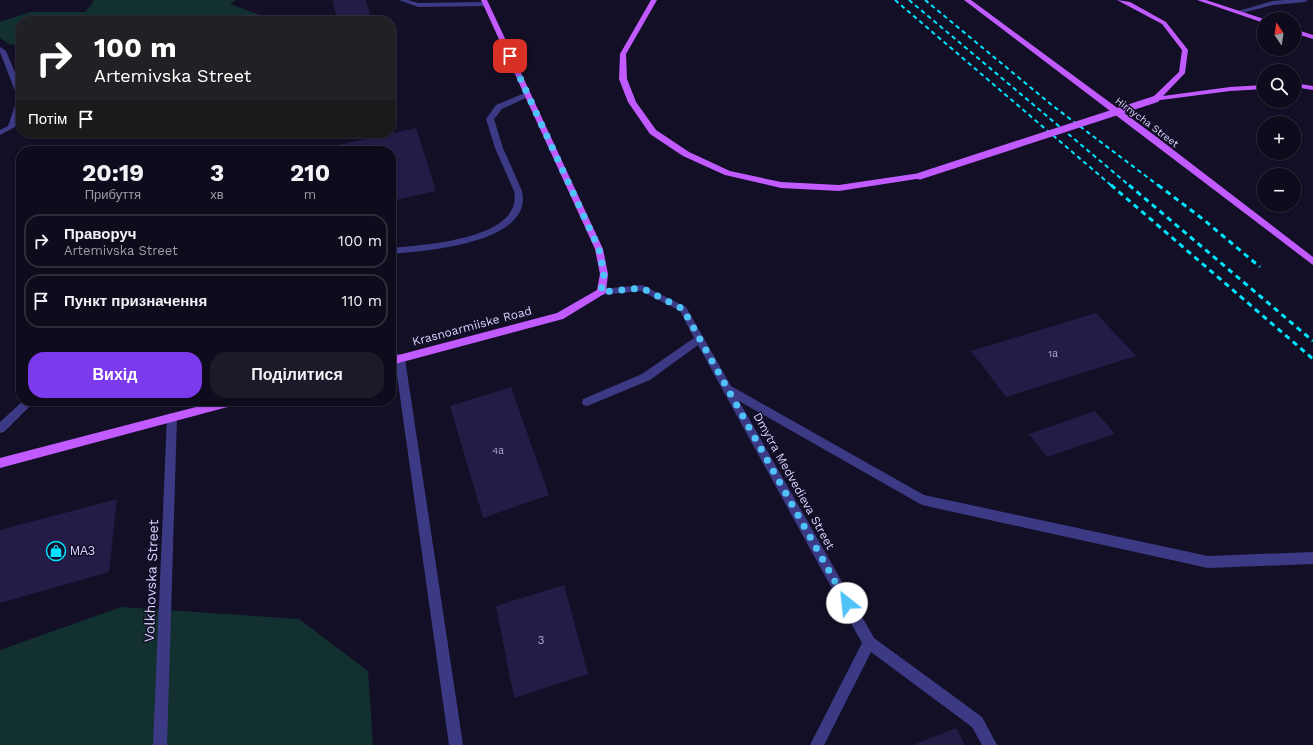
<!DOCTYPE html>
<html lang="uk">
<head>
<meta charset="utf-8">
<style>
	body { margin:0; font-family:"Work Sans",sans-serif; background:#1c1929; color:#f1f3f6; height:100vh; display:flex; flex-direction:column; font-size:15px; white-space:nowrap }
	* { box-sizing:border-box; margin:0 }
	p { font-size:13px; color:#9b9ba3 }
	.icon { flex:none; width:22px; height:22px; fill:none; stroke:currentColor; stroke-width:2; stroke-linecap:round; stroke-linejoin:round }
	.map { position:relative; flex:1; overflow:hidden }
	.drawer { position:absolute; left:16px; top:146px; width:380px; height:260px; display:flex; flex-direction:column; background:#0e0b1c; border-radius:16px; box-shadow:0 1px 3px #0004,0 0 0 1px #2e2b3b }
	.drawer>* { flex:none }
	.guide { position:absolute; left:16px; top:16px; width:380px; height:122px; border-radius:16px; box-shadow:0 1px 3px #0004,0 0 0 1px #2e2b3b; background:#202124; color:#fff; overflow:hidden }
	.needle { width:26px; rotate:347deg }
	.tools { position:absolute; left:1257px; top:12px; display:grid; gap:8px }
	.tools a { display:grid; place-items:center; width:44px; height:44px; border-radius:50%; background:#0e0b1c; box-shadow:0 1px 3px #0004,0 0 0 1px #2e2b3b; font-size:20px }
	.pin { position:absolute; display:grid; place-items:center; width:34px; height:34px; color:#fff; margin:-17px; border-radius:8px; box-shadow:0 2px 6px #0006 }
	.me { position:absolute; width:44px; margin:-22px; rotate:331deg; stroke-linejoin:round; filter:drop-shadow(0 0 3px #0008) }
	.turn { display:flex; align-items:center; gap:14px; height:84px; padding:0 12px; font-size:18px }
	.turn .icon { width:52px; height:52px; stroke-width:2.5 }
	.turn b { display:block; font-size:28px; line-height:34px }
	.then { display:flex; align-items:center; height:38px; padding:0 12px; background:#0003; gap:8px; font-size:15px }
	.eta { display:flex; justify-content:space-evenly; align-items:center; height:68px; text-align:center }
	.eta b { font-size:24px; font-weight:700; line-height:28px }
	.action { display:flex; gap:8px; margin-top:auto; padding:8px 12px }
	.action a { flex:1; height:46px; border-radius:16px; background:#7c3aed; color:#fff; font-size:16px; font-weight:700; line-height:46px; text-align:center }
	.action a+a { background:#1c1929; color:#f1f3f6 }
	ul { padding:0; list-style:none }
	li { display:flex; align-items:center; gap:12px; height:54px; margin:0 8px 6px; padding:0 4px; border:2px solid #2e2b3b; border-radius:16px }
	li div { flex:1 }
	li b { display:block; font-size:15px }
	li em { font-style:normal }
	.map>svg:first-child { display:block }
</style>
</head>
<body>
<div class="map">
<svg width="1313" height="745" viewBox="0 0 1313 745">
	<rect width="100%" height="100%" fill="#130f26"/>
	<!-- green -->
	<g fill="#12302f">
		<polygon points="91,0 236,0 230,4 276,21 21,21 21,46 9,44 0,38 0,22 30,12 85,12 94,1"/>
		<polygon points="121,607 299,619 368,671 373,745 0,745 0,650"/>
	</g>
	<!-- building -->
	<g fill="#241b47">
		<polygon points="333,0 366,0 370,15 337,21"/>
		<polygon points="416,128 436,191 391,201 391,151 330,151 329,147"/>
		<polygon points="1096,313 1136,356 1006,397 971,351"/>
		<polygon points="511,387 549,495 483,518 450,406"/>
		<polygon points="1095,411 1115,434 1047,457 1029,434"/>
		<polygon points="117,499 109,572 0,603 0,530"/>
		<polygon points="564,585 588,674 514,698 496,606"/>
		<polygon points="956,728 965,745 913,745"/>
	</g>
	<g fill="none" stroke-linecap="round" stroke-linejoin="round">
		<!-- minor -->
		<g fill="#3d3a85" fill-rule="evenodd">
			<polygon points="399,0 408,0 418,3 486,2 489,4 486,6 418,7"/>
			<polygon points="1285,0 1308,0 1305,2 1273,5 1238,14 1235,12 1273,1"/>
			<polygon points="0,47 6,51 21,87 21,110 15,127 0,135 0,130 8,126 17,100 20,98 17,96 0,52"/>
			<path d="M525,93H528L532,95L502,109L494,119L503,148L522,191C534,244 423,251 391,254V248C421,245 524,240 514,191L495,148L486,119L496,105Z"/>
			<polygon points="642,285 686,307 731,386 924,495 1208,556 1313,552 1313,564 1208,568 922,505 739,401 874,638 982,717 997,745 982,745 972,727 871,652 824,745 810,745 862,643 698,345 650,380 587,406 583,405 582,402 583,399 642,374 694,338 680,311 641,291 601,295 596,292 601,289"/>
			<polygon points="391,351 403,356 405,359 463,745 449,745 395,361 391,359"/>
			<polygon points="23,401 35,401 4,432 0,433 0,422"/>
			<polygon points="172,413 176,414 177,417 167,745 153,745 167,417 168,414"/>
		</g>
		<!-- major -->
		<g fill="#c25bff" fill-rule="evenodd">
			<polygon points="481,0 487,0 603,249 608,274 606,292 604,294 563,319 391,365 391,357 557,313 597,290 600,274 595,249"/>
			<polygon points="651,0 657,0 626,54 627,79 636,102 656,130 689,152 730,171 781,182 839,185 920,173 923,174 923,178 839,191 781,188 725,175 683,156 650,134 628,102 619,79 620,54"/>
			<polygon points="964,0 971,0 1154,135 1313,257 1313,265"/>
			<polygon points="1117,0 1130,2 1166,22 1188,50 1185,73 1163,96 1230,87 1264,85 1264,89 1230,91 1153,101 1153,97 1179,72 1182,50 1162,24"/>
			<polygon points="1197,0 1206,0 1264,19 1264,23"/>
			<polygon points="1294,29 1313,35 1313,39 1294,33"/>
			<polygon points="1294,83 1313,86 1313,90 1294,87"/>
			<polygon points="219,401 240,401 239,404 235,405 0,468 0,458"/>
		</g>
		<!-- rail-far1 -->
		<g stroke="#00e5ff" stroke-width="2" stroke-dasharray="4.5 3.5" stroke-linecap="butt">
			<polyline points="895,0 1112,186"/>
			<polyline points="909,0 1130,186"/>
			<polyline points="925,0 1053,106 1159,186"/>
		</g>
		<!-- rail -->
		<g stroke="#00e5ff" stroke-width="3" stroke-dasharray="5.5 4.5" stroke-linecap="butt">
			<polyline points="1111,185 1313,359"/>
			<polyline points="1129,185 1313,341"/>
			<polyline points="1158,185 1204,220 1260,267"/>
		</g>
		<!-- major-bridge -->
		<polyline stroke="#c25bff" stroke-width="7" points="920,176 1156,99"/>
	</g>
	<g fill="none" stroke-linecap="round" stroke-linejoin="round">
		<!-- route -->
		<polyline stroke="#4fc3f7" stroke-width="7" stroke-dasharray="0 12.6" points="510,56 599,249 604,274 601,292 642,288 683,309 847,603"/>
	</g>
	<!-- icons -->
	<defs>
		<symbol id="shop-ring" viewBox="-11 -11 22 22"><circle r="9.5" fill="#130f26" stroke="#00e5ff" stroke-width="1.5"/><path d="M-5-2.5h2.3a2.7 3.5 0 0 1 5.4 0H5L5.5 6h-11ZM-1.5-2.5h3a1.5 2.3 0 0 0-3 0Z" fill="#00e5ff"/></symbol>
	</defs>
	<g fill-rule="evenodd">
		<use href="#shop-ring" x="45" y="540" width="22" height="22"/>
	</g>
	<g text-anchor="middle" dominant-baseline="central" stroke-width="3" stroke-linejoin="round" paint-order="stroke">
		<!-- far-street labels -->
		<g font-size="10" fill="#d9d4ff" stroke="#130f26">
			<text transform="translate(1147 122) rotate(37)">Hirnycha Street</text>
		</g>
		<!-- number labels -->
		<g font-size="10" fill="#aca6d1">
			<text x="1053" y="353">1а</text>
			<text x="498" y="450">4а</text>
		</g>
		<!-- street labels -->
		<g font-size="12" fill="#d9d4ff" stroke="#130f26">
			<text transform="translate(472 326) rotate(-15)">Krasnoarmiiske Road</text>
			<text transform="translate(794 481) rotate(61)">Dmytra Medvedieva Street</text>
		</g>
		<!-- poi labels -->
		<g font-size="12" fill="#d9d4ff" stroke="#130f26" text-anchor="start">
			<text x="70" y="551">МАЗ</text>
		</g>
		<!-- near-number labels -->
		<g font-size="12" fill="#aca6d1">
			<text x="541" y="640">3</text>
		</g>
		<!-- near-street labels -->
		<g font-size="14" fill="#d9d4ff" stroke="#130f26">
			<text transform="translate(151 581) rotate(-88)">Volkhovska Street</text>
		</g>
	</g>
</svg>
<div class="tools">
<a><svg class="needle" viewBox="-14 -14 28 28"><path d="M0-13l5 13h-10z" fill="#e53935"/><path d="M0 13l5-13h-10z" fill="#9b9ba3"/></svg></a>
<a><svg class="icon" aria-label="search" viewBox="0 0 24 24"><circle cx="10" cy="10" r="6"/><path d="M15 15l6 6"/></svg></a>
<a>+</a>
<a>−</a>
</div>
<div class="pin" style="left:510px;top:56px;background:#d93025"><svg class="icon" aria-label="arrive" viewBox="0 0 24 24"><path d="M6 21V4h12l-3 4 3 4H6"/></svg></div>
<svg class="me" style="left:847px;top:603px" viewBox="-20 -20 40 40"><circle r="19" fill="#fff"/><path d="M0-13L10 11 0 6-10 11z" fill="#4fc3f7"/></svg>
<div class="guide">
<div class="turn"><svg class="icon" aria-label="right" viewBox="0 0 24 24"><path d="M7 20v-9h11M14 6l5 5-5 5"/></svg><div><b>100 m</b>Artemivska Street</div></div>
<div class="then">Потім<svg class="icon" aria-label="arrive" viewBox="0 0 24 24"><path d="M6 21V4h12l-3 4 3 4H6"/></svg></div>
</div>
<section class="drawer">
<div class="eta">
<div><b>20:19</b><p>Прибуття</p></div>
<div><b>3</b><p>хв</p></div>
<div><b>210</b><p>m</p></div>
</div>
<ul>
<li><svg class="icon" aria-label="right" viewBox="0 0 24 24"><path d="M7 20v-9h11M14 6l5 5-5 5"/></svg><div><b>Праворуч</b><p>Artemivska Street</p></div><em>100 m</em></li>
<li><svg class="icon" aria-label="arrive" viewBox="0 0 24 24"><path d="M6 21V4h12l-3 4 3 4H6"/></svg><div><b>Пункт призначення</b></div><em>110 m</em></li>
</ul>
<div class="action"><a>Вихід</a><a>Поділитися</a></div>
</section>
</div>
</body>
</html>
